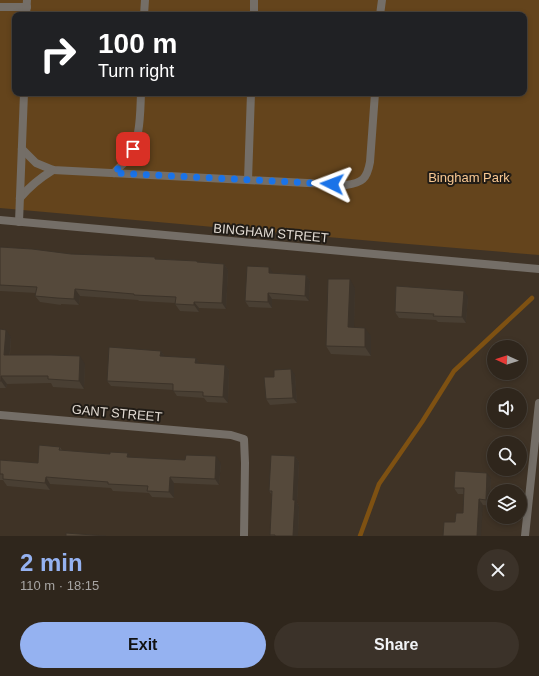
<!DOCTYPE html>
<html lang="en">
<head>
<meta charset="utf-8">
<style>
	body { margin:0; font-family:Helvetica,sans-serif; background:#3b3229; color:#f1f3f6; height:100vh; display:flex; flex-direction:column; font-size:15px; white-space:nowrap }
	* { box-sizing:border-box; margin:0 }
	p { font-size:13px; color:#a7a5a3 }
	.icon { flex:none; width:22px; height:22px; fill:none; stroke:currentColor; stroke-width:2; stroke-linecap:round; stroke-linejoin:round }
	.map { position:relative; height:536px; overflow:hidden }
	.sheet { display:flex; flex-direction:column; background:#2f261c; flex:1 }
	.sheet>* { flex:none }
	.banner { position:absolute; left:12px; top:12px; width:515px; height:84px; border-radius:8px; box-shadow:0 2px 6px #0003,0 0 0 1px #4a433b; background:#202124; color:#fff; overflow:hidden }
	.needle { width:26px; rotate:273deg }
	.buttons { position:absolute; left:487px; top:340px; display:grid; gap:8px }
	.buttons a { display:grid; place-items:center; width:40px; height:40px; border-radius:50%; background:#2f261c; box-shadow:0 2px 6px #0003,0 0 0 1px #4a433b; font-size:20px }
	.pin { position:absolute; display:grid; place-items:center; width:34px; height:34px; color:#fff; margin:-17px; border-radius:8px; box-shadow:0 2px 6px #0006 }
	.me { position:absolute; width:44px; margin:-22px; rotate:273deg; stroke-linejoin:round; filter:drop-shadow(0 0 3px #0008) }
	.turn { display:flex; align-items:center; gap:14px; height:84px; padding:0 20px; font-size:18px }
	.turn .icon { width:52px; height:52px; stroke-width:2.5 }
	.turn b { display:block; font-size:28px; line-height:34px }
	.round { display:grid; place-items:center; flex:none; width:42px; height:42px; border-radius:21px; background:#3b3229 }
	.head { display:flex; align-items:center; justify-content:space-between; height:68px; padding:0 20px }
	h1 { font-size:24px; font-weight:600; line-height:30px; color:#95b2f1 }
	.primary-button { display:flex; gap:8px; margin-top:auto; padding:8px 20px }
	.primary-button a { flex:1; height:46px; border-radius:24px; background:#95b2f1; color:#111; font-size:16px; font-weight:600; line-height:46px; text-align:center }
	.primary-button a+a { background:#3b3229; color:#f1f3f6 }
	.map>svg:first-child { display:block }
</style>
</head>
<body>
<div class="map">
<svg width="539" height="536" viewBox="0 0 539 536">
	<rect width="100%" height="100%" fill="#3f3326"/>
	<!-- green -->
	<path fill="#64441c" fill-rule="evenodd" d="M0,0H539V255L396,243L0,208ZM15,15H524V93H15Z"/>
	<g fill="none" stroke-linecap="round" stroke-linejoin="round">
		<!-- stream -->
		<polyline stroke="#7e5112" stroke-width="4.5" points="360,536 379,484 422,422 454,371 532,298"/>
		<!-- service -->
		<g stroke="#746e67" stroke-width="8">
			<polyline points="0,7 27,7"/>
			<polyline points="26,15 27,0"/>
			<polyline points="144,15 145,0"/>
			<polyline points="254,15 254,0"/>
			<polyline points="380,15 382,0"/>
			<path d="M22,149L36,163L53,170L346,185C362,183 367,179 370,162L375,93"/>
			<path d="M114,173C117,169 121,166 125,162C141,142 140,117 141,93"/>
			<polyline points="248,180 251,93"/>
			<path d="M20,198C29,187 40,178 53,170"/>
			<polyline points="19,222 24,93"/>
		</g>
		<!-- minor -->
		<g stroke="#746e67" stroke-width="8">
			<polyline points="0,220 539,269"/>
			<polyline points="0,415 231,435 244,439 245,463 244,536"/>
			<polyline points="525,536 539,403"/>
		</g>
	</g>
	<!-- wall -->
	<g fill="#493f33">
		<polygon points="0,247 71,254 197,261 198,262 224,264 228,270 226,309 199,308 199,312 180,311 175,304 175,303 139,301 138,300 80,296 79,305 61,304 61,305 40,302 35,296 36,293 0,291"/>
		<polygon points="273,273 306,275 310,281 309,301 272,299 272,308 249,307 245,301"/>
		<polygon points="355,288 354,327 371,336 371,356 331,354 326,346"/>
		<polygon points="468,297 466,323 438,322 436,320 399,318 395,312"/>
		<polygon points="0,329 11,337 10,355 85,364 84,389 53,387 51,383 7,384 6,388 0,388"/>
		<polygon points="161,351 165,357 196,358 199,363 225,365 229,370 228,403 207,402 204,398 177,396 173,390 111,386 107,381"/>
		<polygon points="295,375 297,403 270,405 266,399"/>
		<polygon points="60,447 62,450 110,454 128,453 131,458 221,463 219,485 174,483 174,498 152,497 149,493 113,491 111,488 50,484 50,490 7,486 3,480 0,480 0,460 38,463"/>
		<polygon points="295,456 299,462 297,503 299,506 298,536 271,536 270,535 272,495 269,491"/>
		<polygon points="491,478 490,506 483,505 455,522 463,513 464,494 458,494 454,488"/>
	</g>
	<!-- shaded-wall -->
	<g fill="#3c3329">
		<polygon points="224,264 228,270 226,309 222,303"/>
		<polygon points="269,267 273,273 269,273"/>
		<polygon points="306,275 310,281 309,301 305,296"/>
		<polygon points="350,279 355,288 354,336 348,327"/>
		<polygon points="75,289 80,296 79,305 74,299"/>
		<polygon points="464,291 468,297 466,323 462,317"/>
		<polygon points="268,293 272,299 272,308 268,302"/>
		<polygon points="194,302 199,308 199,312 194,305"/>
		<polygon points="365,328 371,336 371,356 365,347"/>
		<polygon points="6,330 11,337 9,362 4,355"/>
		<polygon points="161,351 165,357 160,356"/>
		<polygon points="80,356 85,364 84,389 79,381"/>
		<polygon points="196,358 200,364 195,363"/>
		<polygon points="225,365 229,370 228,403 223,397"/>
		<polygon points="291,369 295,375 297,403 293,398"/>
		<polygon points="1,376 7,384 6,388 1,381"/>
		<polygon points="128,453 132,459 127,457"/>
		<polygon points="216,456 221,463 219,485 215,479"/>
		<polygon points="295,456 299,462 297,503 299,506 298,536 293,536 293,500"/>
		<polygon points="487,473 491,478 490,506 486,500"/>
		<polygon points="46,477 50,484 50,490 45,483"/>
		<polygon points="170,477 174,483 174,498 169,492"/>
		<polygon points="479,499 483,505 481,536 477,536"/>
	</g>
	<!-- building -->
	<g fill="#55493b" stroke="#3c3329">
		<polygon points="0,247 32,249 71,254 155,257 155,259 197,261 197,262 224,264 222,303 194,302 194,305 175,304 176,297 134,295 134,294 75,289 74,299 57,298 35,296 37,287 0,285"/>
		<polygon points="247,266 269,267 269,273 306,275 305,296 268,293 268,302 245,301"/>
		<polygon points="328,279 350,279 348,327 365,328 365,347 326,346"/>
		<polygon points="396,286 464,291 462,317 433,316 434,314 395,312"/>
		<polygon points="0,329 6,330 4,355 51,355 80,356 79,381 48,379 48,376 1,376 1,381 0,381"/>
		<polygon points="109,347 161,351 160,356 196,358 195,363 225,365 223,397 203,396 203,392 173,391 173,384 107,381"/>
		<polygon points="291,369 293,398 266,399 264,377 274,377 274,370"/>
		<polygon points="39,445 60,447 59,450 110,454 110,452 128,453 127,457 185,460 186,455 216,456 215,479 170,477 169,492 147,491 148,486 108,484 108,482 46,477 45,483 3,479 3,474 0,474 0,460 38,463"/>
		<polygon points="271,455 295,456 293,500 295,500 293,536 275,536 275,535 270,535 272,491 269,491"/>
		<polygon points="455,471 487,473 486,500 479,499 477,536 443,536 444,522 455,522 456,513 463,513 464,488 454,488"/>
		<polygon points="66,533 106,536 66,536"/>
	</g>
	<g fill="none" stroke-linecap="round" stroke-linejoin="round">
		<!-- route -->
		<polyline stroke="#1a73e8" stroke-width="7" stroke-dasharray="0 12.6" points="133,149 125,161 114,173 332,184"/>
	</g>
	<g text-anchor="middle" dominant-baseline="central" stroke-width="4" stroke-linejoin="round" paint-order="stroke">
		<!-- park labels -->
		<g font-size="13" fill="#f9c892" stroke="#211c16">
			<text x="469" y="177">Bingham Park</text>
		</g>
		<!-- street labels -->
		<g font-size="13" fill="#e0d9d1" stroke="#211c16">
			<text transform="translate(271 233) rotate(5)">BINGHAM STREET</text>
			<text transform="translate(117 413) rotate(5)">GANT STREET</text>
		</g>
	</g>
</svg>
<div class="buttons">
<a><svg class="needle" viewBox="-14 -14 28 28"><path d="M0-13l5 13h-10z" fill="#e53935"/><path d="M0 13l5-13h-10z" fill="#a7a5a3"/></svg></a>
<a><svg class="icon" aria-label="sound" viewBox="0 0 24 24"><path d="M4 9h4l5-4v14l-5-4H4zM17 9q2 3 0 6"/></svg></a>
<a><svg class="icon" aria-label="search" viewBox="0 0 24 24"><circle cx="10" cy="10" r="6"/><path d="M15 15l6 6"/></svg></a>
<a><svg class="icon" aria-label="layers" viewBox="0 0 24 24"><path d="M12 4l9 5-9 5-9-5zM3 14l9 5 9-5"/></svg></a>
</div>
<div class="pin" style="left:133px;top:149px;background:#d93025"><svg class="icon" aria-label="arrive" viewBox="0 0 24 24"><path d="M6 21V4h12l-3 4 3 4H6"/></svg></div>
<svg class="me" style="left:332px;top:184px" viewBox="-20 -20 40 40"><path d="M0-17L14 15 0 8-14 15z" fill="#1a73e8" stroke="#fff" stroke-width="4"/></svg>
<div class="banner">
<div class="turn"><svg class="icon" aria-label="right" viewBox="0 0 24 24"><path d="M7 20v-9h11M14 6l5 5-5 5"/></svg><div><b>100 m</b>Turn right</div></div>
</div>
</div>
<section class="sheet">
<div class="head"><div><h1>2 min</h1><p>110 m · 18:15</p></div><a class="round"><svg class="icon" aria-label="close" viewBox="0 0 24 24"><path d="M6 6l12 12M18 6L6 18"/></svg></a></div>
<div class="primary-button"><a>Exit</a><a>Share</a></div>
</section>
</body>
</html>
